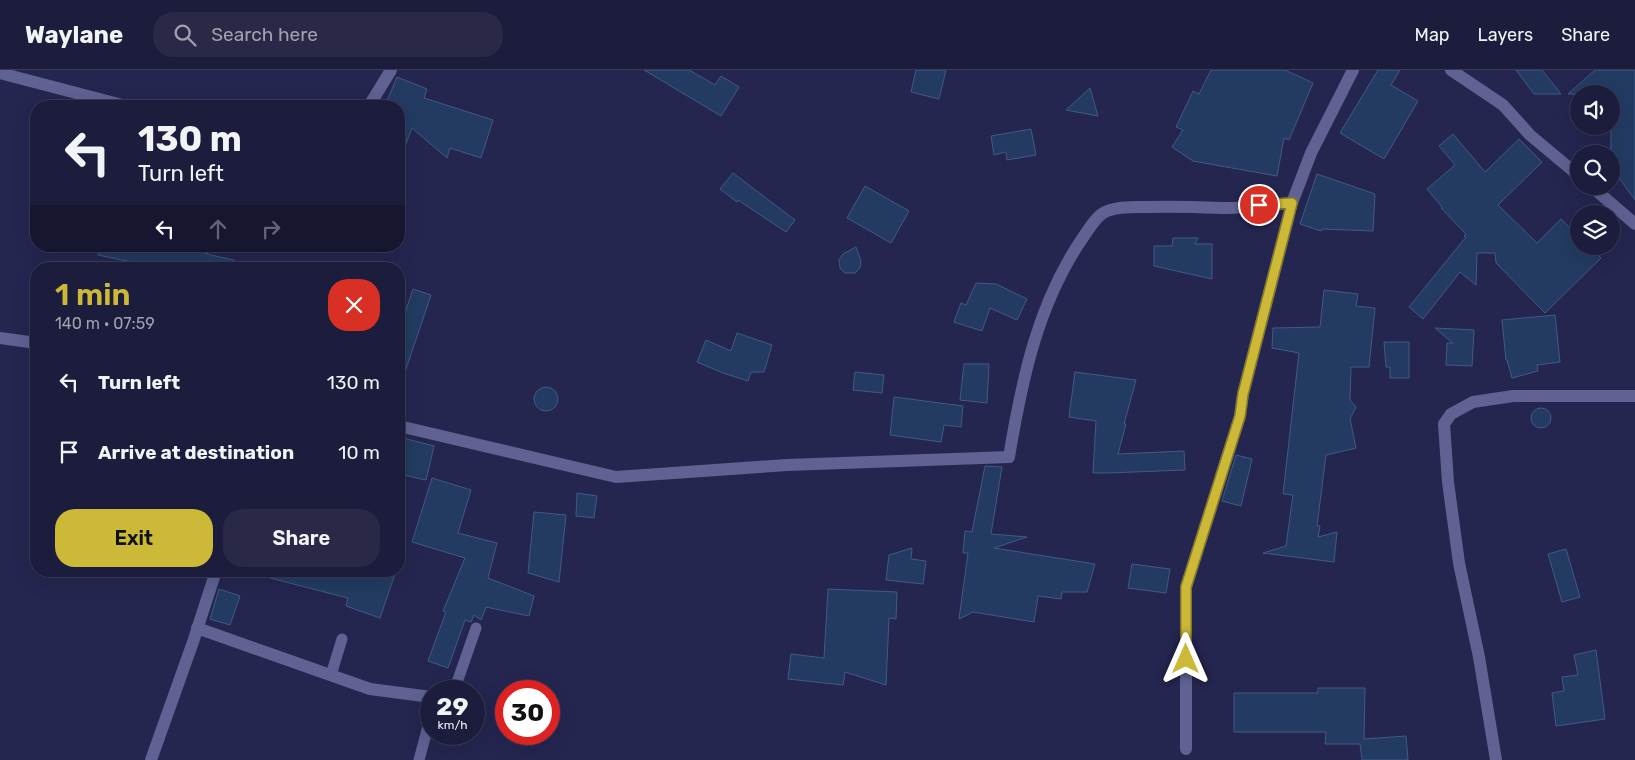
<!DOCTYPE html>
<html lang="en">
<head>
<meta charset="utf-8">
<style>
	body { margin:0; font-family:Rubik,sans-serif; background:#292947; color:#f1f3f6; height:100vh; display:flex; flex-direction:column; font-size:19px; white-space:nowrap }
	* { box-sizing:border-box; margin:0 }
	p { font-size:16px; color:#a0a1af }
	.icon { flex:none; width:28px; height:28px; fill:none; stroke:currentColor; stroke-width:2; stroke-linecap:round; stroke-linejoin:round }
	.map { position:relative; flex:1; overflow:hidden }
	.panel { position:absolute; left:30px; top:192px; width:375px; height:315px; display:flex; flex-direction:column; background:#1c1c3c; border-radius:20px; box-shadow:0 5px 20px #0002,0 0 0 1px #3a3a56 }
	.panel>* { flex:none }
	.top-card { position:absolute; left:30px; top:30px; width:375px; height:152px; border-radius:20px; box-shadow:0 5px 20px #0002,0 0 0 1px #3a3a56; background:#1c1c3c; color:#f1f3f6; overflow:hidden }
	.fabs { position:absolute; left:1570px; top:15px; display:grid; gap:10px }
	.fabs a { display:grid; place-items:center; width:50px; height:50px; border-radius:50%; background:#1c1c3c; box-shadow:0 5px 20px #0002,0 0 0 1px #3a3a56; font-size:25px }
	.speed { position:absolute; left:420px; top:610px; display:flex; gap:10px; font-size:25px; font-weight:700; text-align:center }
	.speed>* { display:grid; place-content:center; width:65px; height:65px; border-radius:50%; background:#1c1c3c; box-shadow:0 5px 20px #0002,0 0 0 1px #3a3a56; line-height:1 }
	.speed small { font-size:12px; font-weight:400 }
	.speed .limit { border:8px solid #d22; background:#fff; color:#111 }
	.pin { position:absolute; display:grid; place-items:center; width:42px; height:42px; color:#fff; margin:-21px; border:2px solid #fff; border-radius:50%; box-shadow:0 1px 5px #0007 }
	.me { position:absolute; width:55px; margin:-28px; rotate:0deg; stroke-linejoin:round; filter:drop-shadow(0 0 4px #0008) }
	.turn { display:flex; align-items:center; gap:18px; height:105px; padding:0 25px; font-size:22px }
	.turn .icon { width:65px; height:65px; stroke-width:2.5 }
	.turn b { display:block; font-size:35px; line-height:42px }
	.lanes { display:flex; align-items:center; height:48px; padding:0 25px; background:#0003; justify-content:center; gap:25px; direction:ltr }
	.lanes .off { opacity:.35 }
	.round { display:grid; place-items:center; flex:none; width:52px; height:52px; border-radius:20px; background:#292947 }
	.summary { display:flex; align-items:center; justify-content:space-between; height:85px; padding:0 25px }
	h1 { font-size:30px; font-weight:600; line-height:38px; color:#cdb938 }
	.primary-button { display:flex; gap:10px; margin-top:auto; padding:10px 25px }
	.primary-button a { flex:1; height:58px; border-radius:20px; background:#cdb938; color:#111; font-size:20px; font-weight:600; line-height:58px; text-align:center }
	.primary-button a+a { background:#292947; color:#f1f3f6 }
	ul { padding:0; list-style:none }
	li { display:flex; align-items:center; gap:15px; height:70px; padding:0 25px }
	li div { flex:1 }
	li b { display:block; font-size:19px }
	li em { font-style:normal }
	header { display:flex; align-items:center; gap:30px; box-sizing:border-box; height:70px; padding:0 25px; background:#1c1c3c; border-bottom:1px solid #3a3a56 }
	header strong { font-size:24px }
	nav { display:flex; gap:28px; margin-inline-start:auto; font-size:18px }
	.search { width:350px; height:45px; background:#292947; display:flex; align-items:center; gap:12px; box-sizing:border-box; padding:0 18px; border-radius:20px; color:#a0a1af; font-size:19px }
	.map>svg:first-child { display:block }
</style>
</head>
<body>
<header>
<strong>Waylane</strong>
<div class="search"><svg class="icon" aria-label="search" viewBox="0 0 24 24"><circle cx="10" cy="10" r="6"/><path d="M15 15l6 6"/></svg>Search here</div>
<nav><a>Map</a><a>Layers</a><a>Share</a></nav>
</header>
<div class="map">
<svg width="1635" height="690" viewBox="0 0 1635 690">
	<rect width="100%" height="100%" fill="#252650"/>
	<!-- building -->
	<g fill="#233b62" stroke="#415a84">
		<polygon points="644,0 689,0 715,15 721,6 739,17 721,46"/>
		<polygon points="916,0 946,0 939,29 911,22"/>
		<polygon points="1211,0 1285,0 1313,13 1289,70 1284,68 1277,106 1193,91 1172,77 1183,60 1176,57 1193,21 1199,24"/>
		<polygon points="1378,0 1400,0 1391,15 1418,31 1384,89 1340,63"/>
		<polygon points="1516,0 1542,0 1561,24 1534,24"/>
		<polygon points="1595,0 1635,0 1635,130 1611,97 1611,24 1568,24"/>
		<polygon points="397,7 427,19 424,28 493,50 481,88 450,78 447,88 412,58 400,89 399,88 399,36 385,36"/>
		<polygon points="1090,18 1098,46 1066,40"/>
		<polygon points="1031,59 1036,85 1007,90 1006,82 994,85 991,66"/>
		<polygon points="1453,64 1485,102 1519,69 1542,92 1498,135 1537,173 1561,149 1579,167 1579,176 1590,176 1601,188 1545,243 1496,193 1495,183 1477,183 1476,215 1460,202 1423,249 1409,237 1466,167 1464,166 1466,164 1441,138 1442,137 1427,119 1455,95 1439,76"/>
		<polygon points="733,103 795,150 786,162 738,130 737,132 720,119"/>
		<polygon points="1317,104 1375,124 1373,161 1322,159 1321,161 1300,154"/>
		<polygon points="865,116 909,141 891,173 847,148"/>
		<polygon points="1173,168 1198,168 1195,174 1212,174 1212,209 1154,196 1154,176 1172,176"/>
		<polygon points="99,176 167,176 186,180 187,177 211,185 234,190 234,192 242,195 241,199 165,199 98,185"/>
		<polygon points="856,177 861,191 860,198 855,203 845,203 840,198 839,190 843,184"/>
		<polygon points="976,213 996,214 1027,229 1017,250 990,238 982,261 954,252 961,233 966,235"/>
		<polygon points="413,219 431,225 402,311 399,310 399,261"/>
		<polygon points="1324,220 1358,224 1356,236 1375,238 1369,297 1351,297 1350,330 1356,337 1350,349 1356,378 1326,385 1317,456 1320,456 1318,467 1337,462 1334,492 1263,483 1286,476 1293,425 1283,424 1299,283 1272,278 1273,258 1320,257"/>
		<polygon points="1555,245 1560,292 1537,295 1538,301 1512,308 1507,290 1506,290 1502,250"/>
		<polygon points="1435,258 1474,260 1472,296 1446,295 1447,273 1453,273"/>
		<polygon points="737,263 772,275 764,302 751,302 748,311 723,303 697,292 706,270 731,281"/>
		<polygon points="1384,272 1409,272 1409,308 1390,308 1390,297 1386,297"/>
		<polygon points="964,294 989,294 987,333 960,330"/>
		<polygon points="855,302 884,305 882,323 853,320"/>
		<polygon points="1075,302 1136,310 1124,354 1126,354 1118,384 1184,381 1185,400 1108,403 1093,403 1096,351 1069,347"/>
		<circle cx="546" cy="329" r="12"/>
		<polygon points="894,327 963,336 961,357 944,355 941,372 890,365"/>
		<circle cx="1541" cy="348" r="10"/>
		<polygon points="399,367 434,376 426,410 399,404"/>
		<polygon points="1236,385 1252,389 1241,436 1222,431"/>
		<polygon points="985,396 1002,397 991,464 1027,467 994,478 1095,494 1087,522 1062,522 1061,529 1038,526 1034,552 973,542 959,549 968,483 963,483 965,461 972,462"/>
		<polygon points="432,408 471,420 458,463 497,473 488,508 534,526 529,546 486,537 481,550 474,545 471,552 465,550 448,598 428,591 446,542 443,541 465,488 412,472"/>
		<polygon points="577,423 597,426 594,448 576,446"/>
		<polygon points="534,442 566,445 559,512 528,503"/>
		<polygon points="912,478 911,489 926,491 923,514 886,510 889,485"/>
		<polygon points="1566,479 1580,527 1562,532 1548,484"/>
		<polygon points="1132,494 1170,499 1166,523 1128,518"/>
		<polygon points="271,501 396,501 380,548 346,536 348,528 270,508"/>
		<polygon points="219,519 240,526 230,555 210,549"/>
		<polygon points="828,519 897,522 896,549 889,548 886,615 845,602 843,615 788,609 791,584 824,588"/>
		<polygon points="1596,580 1605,649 1556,656 1552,623 1564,621 1562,607 1578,605 1574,585"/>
		<polygon points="1318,618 1365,618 1364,669 1406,666 1408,690 1362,690 1360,674 1325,674 1326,662 1234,662 1234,623 1318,623"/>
	</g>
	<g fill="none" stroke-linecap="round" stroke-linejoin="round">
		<!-- service -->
		<g stroke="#5f6292" stroke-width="11">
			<polyline points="331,605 342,569"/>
			<polyline points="454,621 476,558"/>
			<polyline points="419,690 431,645"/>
		</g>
		<!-- minor -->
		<g stroke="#5f6292" stroke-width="12">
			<polyline points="1451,0 1503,35 1530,65 1579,106"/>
			<polyline points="0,3 126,36"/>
			<polyline points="369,36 391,0"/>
			<polyline points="1591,116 1635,154"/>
			<polyline points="0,268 36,273"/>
			<path d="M399,356L616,407L787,395L1009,387C1022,309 1038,232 1084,166C1091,156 1098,143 1110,140C1122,136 1135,137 1148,137C1173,136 1198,137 1224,138C1246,138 1270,135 1292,133"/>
			<polyline points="197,558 370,619 431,627"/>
			<polyline points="1186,679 1186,517 1240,346 1243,324 1292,133 1311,83 1353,0"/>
			<polyline points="151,690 193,572 216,501"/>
			<polyline points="1496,690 1479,587 1459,493 1448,412 1444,354 1451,344 1473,332 1513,326 1635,326"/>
		</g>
	</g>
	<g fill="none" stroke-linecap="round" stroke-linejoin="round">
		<defs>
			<polyline id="route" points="1186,589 1186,517 1240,346 1243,324 1292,133 1259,135"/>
		</defs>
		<!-- route casing -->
		<use href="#route" stroke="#857824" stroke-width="12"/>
		<!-- route -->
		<use href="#route" stroke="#cdb938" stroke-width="9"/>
	</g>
</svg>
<div class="fabs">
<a><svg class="icon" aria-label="sound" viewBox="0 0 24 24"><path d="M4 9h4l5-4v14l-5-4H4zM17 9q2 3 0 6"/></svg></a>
<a><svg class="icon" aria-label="search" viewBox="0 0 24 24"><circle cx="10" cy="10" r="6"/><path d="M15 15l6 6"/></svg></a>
<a><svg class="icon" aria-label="layers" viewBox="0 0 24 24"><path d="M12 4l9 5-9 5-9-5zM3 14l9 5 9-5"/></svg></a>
</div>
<div class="speed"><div>29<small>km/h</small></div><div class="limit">30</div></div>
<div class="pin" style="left:1259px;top:135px;background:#d93025"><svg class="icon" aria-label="arrive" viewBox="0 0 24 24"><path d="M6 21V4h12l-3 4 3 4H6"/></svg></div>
<svg class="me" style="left:1186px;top:589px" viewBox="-20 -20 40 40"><path d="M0-17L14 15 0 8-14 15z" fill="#cdb938" stroke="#fff" stroke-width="4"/></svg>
<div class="top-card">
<div class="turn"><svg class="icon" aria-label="left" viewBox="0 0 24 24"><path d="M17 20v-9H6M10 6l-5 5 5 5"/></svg><div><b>130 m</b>Turn left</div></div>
<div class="lanes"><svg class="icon" aria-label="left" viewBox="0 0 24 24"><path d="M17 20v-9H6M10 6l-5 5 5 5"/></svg><svg class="icon off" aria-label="ahead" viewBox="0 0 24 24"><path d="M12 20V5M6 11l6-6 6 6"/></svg><svg class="icon off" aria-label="right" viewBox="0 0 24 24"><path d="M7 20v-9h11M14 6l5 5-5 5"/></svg></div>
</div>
<section class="panel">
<div class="summary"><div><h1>1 min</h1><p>140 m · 07:59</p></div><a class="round" style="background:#d93025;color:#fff"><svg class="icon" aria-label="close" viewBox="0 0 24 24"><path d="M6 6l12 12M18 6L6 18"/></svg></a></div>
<ul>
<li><svg class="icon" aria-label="left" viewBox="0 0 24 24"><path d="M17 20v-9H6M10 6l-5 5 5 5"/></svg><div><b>Turn left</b></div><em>130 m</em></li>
<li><svg class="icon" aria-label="arrive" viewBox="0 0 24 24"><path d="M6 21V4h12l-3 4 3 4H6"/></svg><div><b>Arrive at destination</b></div><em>10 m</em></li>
</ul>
<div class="primary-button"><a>Exit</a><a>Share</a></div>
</section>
</div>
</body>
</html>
